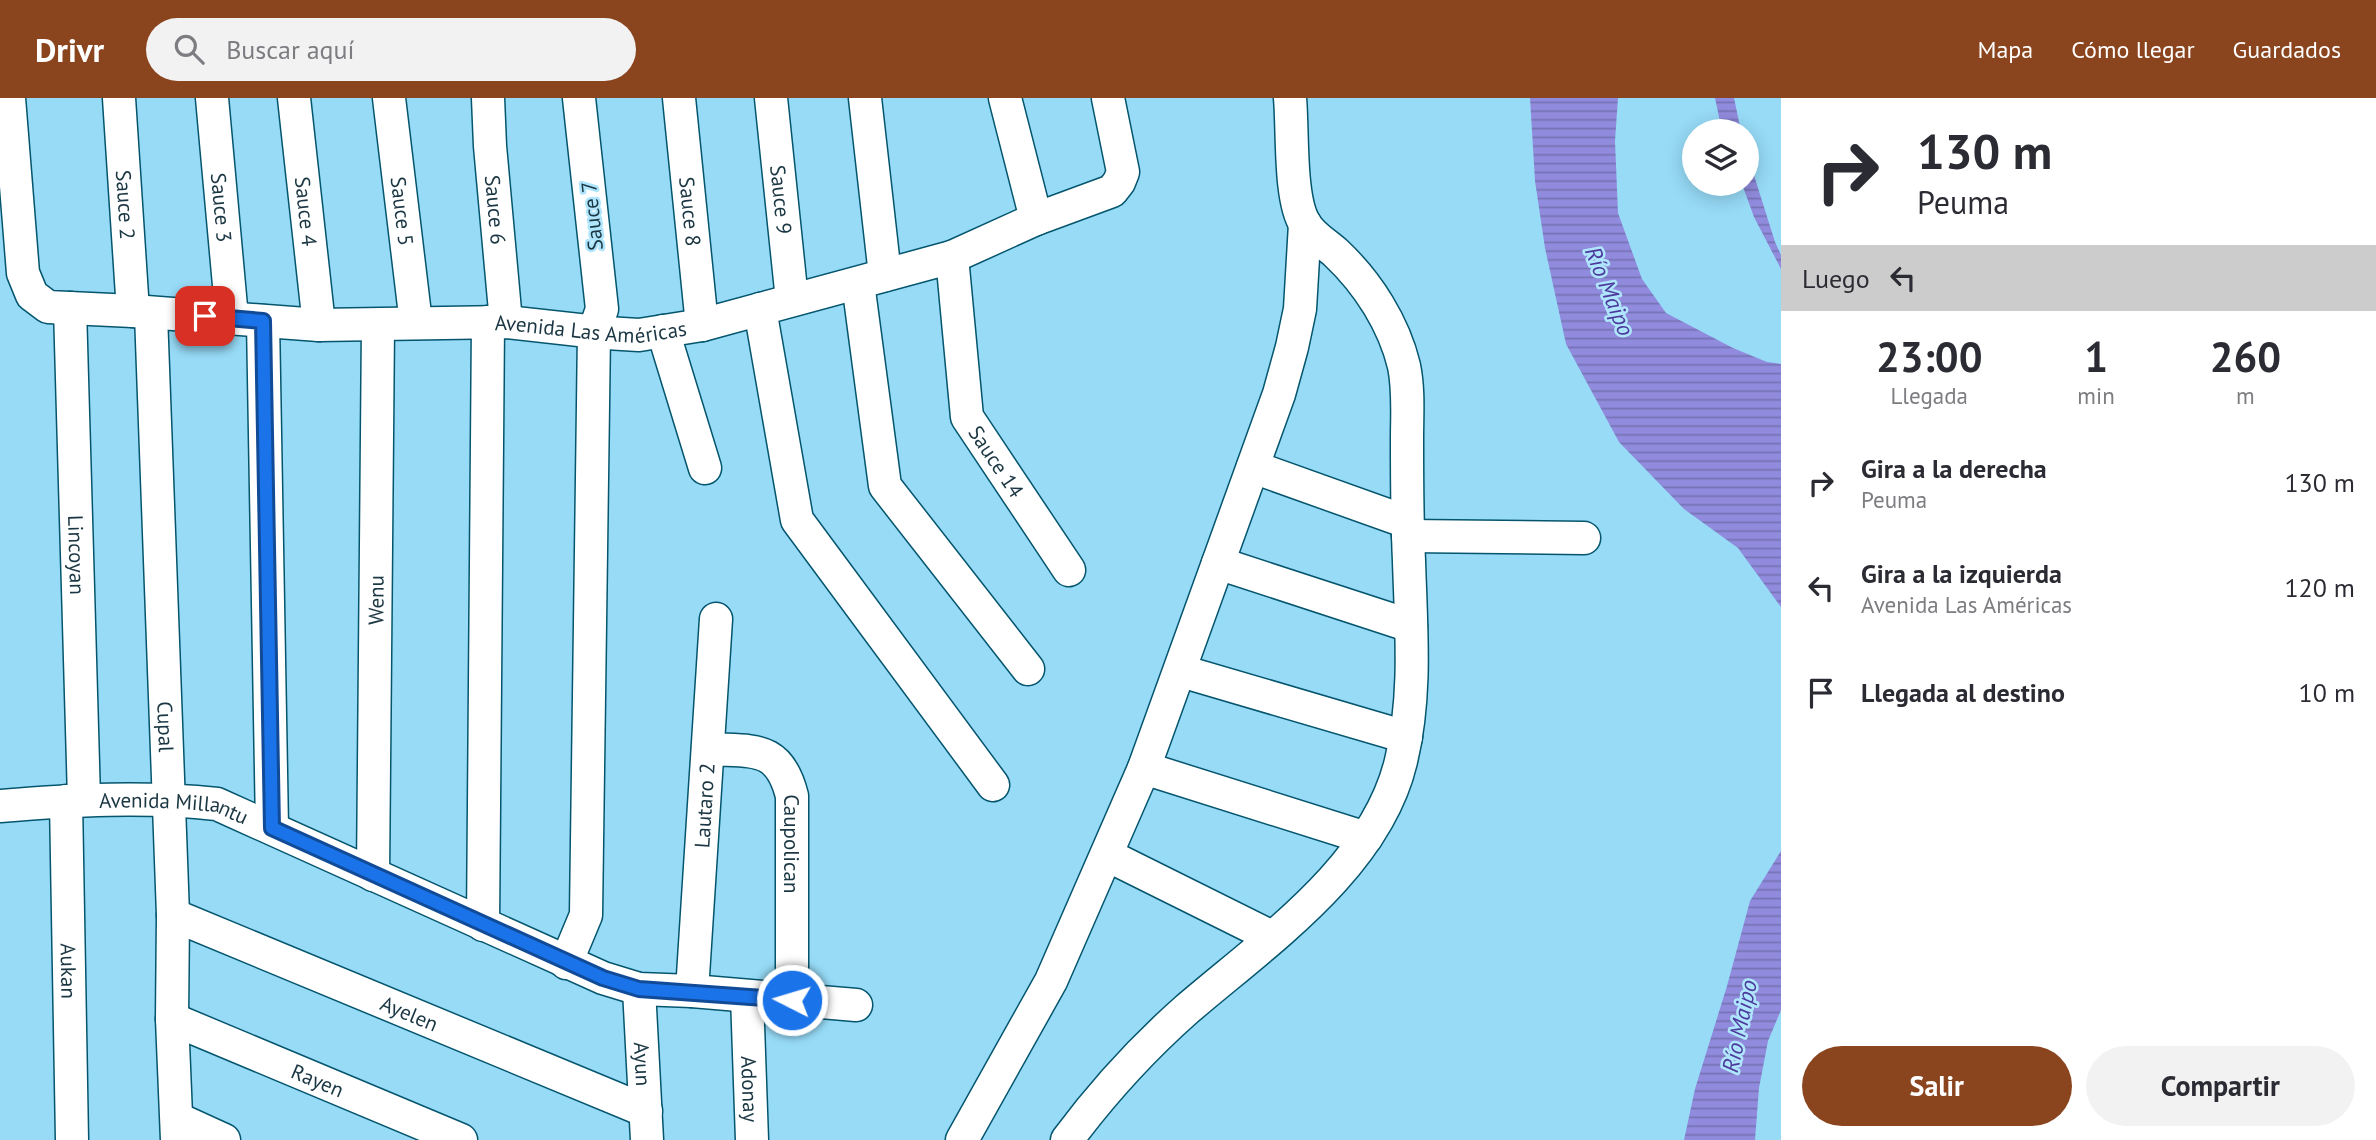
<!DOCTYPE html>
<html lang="es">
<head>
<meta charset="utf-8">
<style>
	body { margin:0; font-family:"PT Sans",sans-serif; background:#f2f2f3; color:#2b2b33; height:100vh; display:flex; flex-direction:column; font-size:26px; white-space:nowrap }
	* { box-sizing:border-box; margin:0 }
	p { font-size:23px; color:#7c7c81 }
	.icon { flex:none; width:38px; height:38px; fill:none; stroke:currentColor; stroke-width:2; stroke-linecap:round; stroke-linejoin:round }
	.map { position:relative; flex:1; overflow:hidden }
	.details { display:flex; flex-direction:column; background:#fff; width:595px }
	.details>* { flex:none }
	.top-card { background:#fff; color:#2b2b33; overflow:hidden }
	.tools { position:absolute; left:1682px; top:21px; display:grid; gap:14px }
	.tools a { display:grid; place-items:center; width:77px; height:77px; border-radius:50%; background:#fff; box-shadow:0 4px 18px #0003; font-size:35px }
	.pin { position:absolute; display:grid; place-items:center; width:60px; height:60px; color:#fff; margin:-30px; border-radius:14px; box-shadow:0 4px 10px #0006 }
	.me { position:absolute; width:77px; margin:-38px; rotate:275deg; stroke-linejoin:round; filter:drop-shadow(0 0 5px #0008) }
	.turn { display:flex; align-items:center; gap:24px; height:147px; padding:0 21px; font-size:32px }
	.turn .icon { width:91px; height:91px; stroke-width:2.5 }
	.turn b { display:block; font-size:49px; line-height:60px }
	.then { display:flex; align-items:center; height:66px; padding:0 21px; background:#0003; gap:14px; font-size:26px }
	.eta { display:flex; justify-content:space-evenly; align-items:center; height:119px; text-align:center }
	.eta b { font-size:42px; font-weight:800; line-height:49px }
	.cta { display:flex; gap:14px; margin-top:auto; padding:14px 21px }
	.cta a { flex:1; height:80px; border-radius:42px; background:#8a441e; color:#fff; font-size:28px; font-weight:800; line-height:80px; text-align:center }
	.cta a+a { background:#f2f2f3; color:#2b2b33 }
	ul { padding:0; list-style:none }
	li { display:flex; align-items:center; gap:21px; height:105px; padding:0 21px }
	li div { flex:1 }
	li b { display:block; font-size:26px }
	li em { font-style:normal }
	header { display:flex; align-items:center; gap:42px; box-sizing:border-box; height:98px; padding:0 35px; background:#8a441e; color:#fff }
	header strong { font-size:33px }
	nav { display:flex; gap:38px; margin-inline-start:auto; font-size:24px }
	.search { width:490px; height:63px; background:#f2f2f3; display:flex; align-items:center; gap:18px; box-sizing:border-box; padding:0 24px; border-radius:38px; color:#7c7c81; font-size:26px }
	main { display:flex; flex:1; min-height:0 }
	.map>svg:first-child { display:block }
</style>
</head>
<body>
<header>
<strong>Drivr</strong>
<div class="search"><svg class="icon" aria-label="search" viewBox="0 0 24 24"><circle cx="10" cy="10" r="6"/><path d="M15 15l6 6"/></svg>Buscar aquí</div>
<nav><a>Mapa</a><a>Cómo llegar</a><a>Guardados</a></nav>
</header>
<main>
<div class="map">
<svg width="1781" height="1042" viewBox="0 0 1781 1042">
	<defs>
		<pattern id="water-rules" width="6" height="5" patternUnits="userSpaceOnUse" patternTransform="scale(1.75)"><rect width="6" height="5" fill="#918bdd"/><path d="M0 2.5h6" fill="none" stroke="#7672b5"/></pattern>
	</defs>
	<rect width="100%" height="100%" fill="#97dbf7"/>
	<!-- water -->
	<g fill="url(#water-rules)">
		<polygon points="1530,0 1618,0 1615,43 1618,115 1642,181 1666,215 1733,250 1767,264 1781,266 1781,509 1738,450 1684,411 1619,344 1566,246 1545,150 1535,83"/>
		<polygon points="1715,0 1734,0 1741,33 1722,33"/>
		<polygon points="1747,55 1775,144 1781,157 1781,171 1754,119 1742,86 1746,86"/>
		<polygon points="1781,753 1781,912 1768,943 1759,990 1755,1042 1684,1042 1695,991 1727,888 1750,803"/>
	</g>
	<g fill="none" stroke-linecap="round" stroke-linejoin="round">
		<defs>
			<g id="street">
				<path id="s1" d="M9,0L23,175L32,197L48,209L133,213L319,227L506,224L606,235L639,237L702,227L952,159L1036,121L1112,93L1119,84L1123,74L1108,0"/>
				<path id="s2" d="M119,0L133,213"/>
				<path id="s3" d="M212,0L232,220"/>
				<path id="s4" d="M294,0L319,227"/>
				<path id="s5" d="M389,0L416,225"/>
				<path id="s6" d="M488,0L490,48L506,224"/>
				<path id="s7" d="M679,0L702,227"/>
				<path id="s8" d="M771,0L792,202"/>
				<polyline points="865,0 885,177"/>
				<polyline points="1005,0 1036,121"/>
				<path id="s9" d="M952,159L967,319L1069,472"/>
				<polyline points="858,185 885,388 1028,571"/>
				<path id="s10" d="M70,210L84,701"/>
				<polyline points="760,211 797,422 993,687"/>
				<path id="s11" d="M151,216L173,817L172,921L177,1042"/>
				<polyline points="263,223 272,730"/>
				<polyline points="663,233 705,370"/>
				<polyline points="1253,369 1407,424"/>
				<polyline points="1408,438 1584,440"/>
				<polyline points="1218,465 1411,528"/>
				<polyline points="1181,573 1406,639"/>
				<path id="s12" d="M708,651C753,654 779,646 792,698V902"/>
				<polyline points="1144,670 1366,740"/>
				<path id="s13" d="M66,703L72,1042"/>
				<path id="s14" d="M0,708C74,702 143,698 217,706L603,880L639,891L692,893L856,907"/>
				<polyline points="1107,757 1272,839"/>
				<path id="s15" d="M373,777L378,227"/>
				<path id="s16" d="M173,817L646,1013"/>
				<polyline points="483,827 488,224"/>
				<polyline points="566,865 586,817 594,234 602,211 579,0"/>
				<path id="s17" d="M639,891L647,1042"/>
				<path id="s18" d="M692,893L716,521"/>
				<path id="s19" d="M747,898L752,1042"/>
				<path id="s20" d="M172,921L461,1042"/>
				<polyline points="178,1021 224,1042"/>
				<polyline points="962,1042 1051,883 1144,670 1279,296 1292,249 1300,211 1305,126"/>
				<path d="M1067,1042C1102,995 1142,951 1186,912C1265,844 1376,769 1401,663C1417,597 1411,530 1409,463C1407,422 1407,382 1407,341C1407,317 1409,292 1404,268C1394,226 1368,185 1336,155C1326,146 1312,138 1305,126C1289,101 1293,32 1290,0"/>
			</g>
		</defs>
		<!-- street casing -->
		<use href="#street" stroke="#04556d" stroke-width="35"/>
		<!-- street -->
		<use href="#street" stroke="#fff" stroke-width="32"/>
	</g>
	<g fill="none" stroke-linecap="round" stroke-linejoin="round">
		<defs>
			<polyline id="route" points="205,218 263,223 272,730 603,880 639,891 792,902"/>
		</defs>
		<!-- route casing -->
		<use href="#route" stroke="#114b97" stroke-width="18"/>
		<!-- route -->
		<use href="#route" stroke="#1a73e8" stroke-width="12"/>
	</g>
	<g text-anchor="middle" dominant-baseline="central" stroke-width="5" stroke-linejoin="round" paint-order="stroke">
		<!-- street labels -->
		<g font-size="21" fill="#1b3743" stroke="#b0e6fd">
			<text stroke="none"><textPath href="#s8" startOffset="102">Sauce 9</textPath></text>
			<text stroke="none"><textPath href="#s2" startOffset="107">Sauce 2</textPath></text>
			<text stroke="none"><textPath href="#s3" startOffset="110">Sauce 3</textPath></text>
			<text stroke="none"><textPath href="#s5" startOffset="114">Sauce 5</textPath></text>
			<text stroke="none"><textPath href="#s6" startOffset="112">Sauce 6</textPath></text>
			<text stroke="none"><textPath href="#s4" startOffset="114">Sauce 4</textPath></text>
			<text stroke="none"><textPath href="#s7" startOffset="114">Sauce 8</textPath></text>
			<text transform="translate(592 118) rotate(-96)">Sauce 7</text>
			<text stroke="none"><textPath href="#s1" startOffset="763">Avenida Las Américas</textPath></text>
			<text stroke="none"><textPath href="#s9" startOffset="214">Sauce 14</textPath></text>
			<text stroke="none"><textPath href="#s10" startOffset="247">Lincoyan</textPath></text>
			<text stroke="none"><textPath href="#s15" startOffset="275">Wenu</textPath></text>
			<text stroke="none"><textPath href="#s11" startOffset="413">Cupal</textPath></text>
			<text stroke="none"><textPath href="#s18" startOffset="186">Lautaro 2</textPath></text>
			<text stroke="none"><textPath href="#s14" startOffset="175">Avenida Millantu</textPath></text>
			<text stroke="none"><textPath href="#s12" startOffset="156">Caupolican</textPath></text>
			<text stroke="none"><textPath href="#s13" startOffset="170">Aukan</textPath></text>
			<text stroke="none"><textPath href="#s16" startOffset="256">Ayelen</textPath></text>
			<text stroke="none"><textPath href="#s17" startOffset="75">Ayun</textPath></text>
			<text stroke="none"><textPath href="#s20" startOffset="158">Rayen</textPath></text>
			<text stroke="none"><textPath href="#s19" startOffset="93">Adonay</textPath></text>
		</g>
		<!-- water labels -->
		<g font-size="23" font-style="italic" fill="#4c3b9c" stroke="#b0e6fd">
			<text transform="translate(1610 193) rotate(68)">Río Maipo</text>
			<text transform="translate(1739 928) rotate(-78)">Río Maipo</text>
		</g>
	</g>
</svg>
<div class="tools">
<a><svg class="icon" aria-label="layers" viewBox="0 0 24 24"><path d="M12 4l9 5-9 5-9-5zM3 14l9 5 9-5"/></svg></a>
</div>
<div class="pin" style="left:205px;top:218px;background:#d93025"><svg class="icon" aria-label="arrive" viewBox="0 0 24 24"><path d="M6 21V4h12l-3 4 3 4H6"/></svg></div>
<svg class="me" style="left:792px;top:902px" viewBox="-20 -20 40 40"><circle r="17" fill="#1a73e8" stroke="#fff" stroke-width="3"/><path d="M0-11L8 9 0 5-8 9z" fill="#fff"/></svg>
</div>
<section class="details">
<div class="top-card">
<div class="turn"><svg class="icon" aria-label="right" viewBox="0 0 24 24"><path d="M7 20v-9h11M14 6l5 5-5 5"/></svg><div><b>130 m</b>Peuma</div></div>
<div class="then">Luego<svg class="icon" aria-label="left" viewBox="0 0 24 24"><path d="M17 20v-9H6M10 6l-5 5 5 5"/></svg></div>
</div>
<div class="eta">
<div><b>23:00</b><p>Llegada</p></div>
<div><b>1</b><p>min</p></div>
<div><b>260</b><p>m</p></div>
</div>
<ul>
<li><svg class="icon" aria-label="right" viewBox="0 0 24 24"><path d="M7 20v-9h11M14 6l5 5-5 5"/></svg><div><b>Gira a la derecha</b><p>Peuma</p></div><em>130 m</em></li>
<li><svg class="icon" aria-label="left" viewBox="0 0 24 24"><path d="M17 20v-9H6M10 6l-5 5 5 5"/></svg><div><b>Gira a la izquierda</b><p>Avenida Las Américas</p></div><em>120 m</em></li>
<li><svg class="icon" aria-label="arrive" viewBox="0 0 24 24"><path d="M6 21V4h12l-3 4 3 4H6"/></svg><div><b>Llegada al destino</b></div><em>10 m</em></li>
</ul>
<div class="cta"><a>Salir</a><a>Compartir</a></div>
</section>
</main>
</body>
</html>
